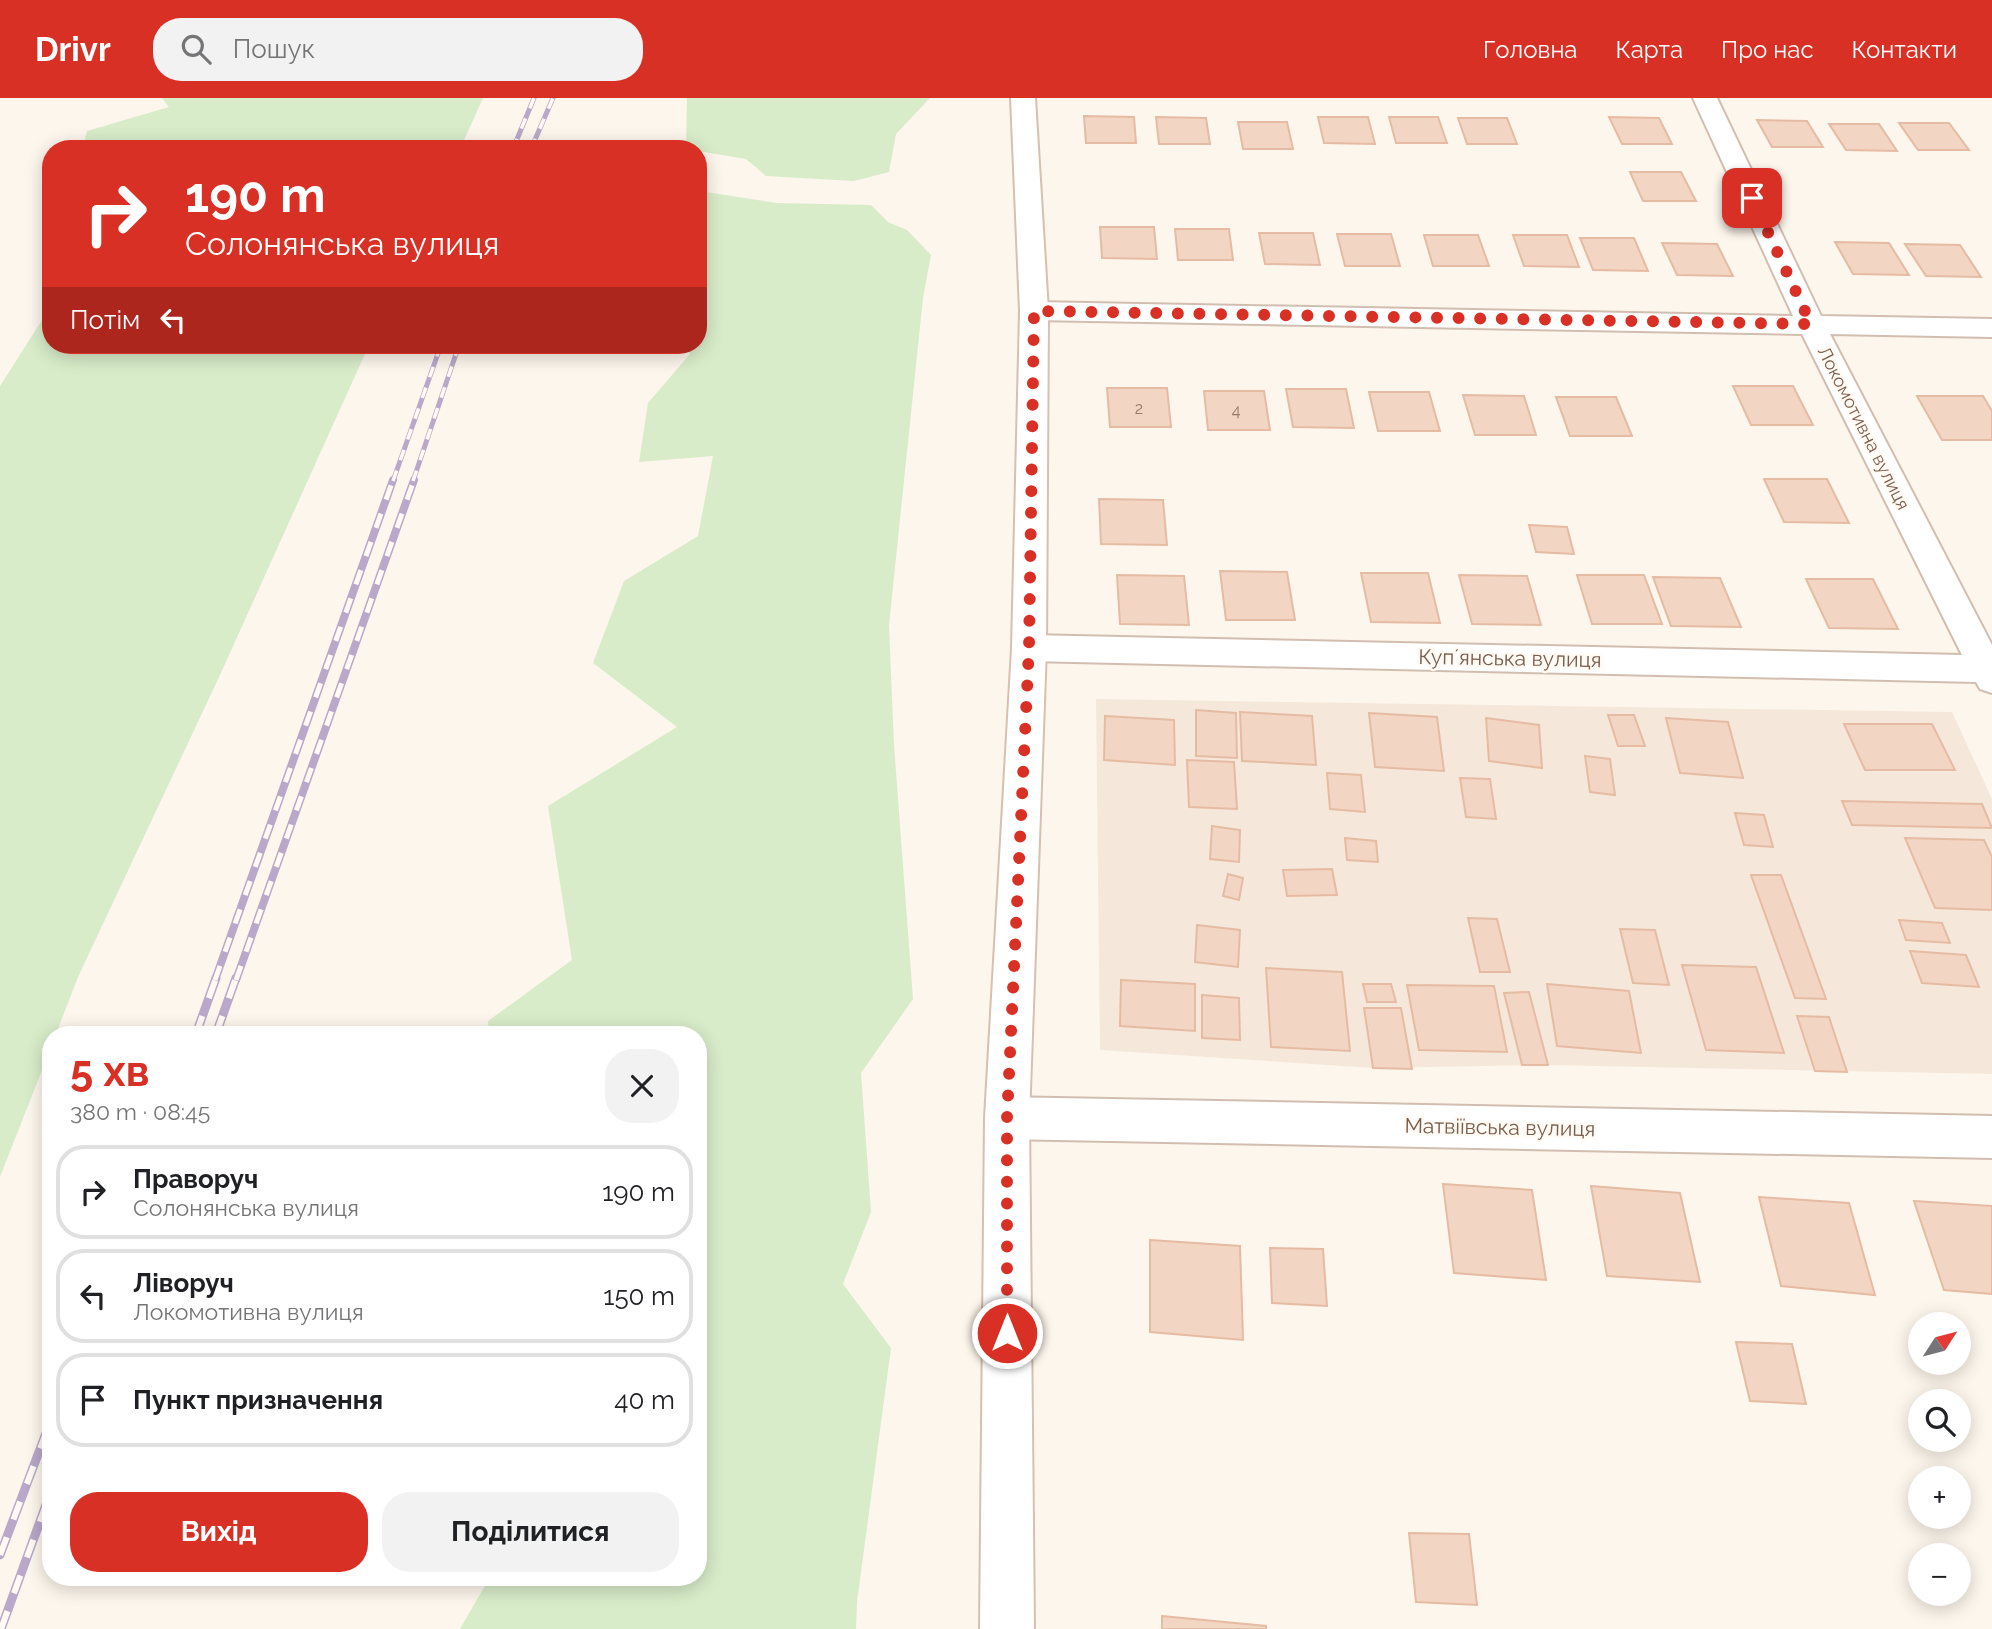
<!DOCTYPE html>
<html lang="uk">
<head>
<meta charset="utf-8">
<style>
	body { margin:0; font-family:Raleway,sans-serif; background:#f2f2f2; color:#202124; height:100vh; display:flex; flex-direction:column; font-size:26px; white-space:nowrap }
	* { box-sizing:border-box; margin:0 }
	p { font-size:23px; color:#757577 }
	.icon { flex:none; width:38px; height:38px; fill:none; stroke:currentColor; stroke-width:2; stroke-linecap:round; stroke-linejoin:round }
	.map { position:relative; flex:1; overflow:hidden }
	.panel { position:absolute; left:42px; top:928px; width:665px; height:560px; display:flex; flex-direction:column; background:#fff; border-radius:28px; box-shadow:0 4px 18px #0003 }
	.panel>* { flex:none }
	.banner { position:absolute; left:42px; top:42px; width:665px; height:214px; border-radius:28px; box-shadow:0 4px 18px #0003; background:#d93025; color:#fff; overflow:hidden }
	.needle { width:46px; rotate:54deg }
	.fabs { position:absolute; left:1908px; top:1214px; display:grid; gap:14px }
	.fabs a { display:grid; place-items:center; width:63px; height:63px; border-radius:50%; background:#fff; box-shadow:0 4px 18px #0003; font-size:35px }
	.pin { position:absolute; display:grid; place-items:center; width:60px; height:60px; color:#fff; margin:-30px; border-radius:14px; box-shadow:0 4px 10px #0006 }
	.me { position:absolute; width:77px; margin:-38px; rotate:0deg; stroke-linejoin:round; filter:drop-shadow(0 0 5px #0008) }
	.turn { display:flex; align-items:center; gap:24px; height:147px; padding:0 28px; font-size:32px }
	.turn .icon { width:91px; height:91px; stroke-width:2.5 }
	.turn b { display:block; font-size:49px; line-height:60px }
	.then { display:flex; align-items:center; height:66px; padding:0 28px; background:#0003; gap:14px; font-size:26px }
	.round { display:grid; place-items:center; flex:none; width:74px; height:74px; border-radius:28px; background:#f2f2f2 }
	.headline { display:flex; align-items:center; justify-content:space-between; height:119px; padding:0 28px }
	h1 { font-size:42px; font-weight:700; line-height:52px; color:#d93025 }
	.action { display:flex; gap:14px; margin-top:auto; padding:14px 28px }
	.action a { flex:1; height:80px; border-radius:28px; background:#d93025; color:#fff; font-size:28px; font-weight:700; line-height:80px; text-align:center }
	.action a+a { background:#f2f2f2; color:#202124 }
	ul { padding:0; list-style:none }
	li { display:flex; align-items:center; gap:21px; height:94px; margin:0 14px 10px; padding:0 14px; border:4px solid #e0e0e0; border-radius:28px }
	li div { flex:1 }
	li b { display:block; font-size:26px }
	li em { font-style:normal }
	header { display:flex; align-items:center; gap:42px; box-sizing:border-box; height:98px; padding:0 35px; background:#d93025; color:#fff }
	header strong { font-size:33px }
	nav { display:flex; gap:38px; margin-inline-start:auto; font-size:24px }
	.search { width:490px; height:63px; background:#f2f2f2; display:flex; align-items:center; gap:18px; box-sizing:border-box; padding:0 24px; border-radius:28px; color:#757577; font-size:26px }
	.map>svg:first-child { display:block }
</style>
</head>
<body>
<header>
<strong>Drivr</strong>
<div class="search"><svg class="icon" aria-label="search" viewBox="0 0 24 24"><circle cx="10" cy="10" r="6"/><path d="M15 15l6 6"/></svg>Пошук</div>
<nav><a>Головна</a><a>Карта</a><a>Про нас</a><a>Контакти</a></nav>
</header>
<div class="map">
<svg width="1992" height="1531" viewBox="0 0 1992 1531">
	<rect width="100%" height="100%" fill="#fdf6ec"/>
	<!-- residential -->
	<polygon fill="#f5e8da" points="1096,601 1952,614 1992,701 1992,976 1547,967 1373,970 1100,952"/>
	<!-- green -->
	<g fill="#d8ecc9">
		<polygon points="162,0 483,0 460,51 83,49 87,33 169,9"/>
		<polygon points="687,0 930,0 896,36 889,74 854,83 766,78 746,61 686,51"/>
		<polygon points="706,94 777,105 871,107 888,124 907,132 931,157 923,200 889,527 894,647 913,901 861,975 871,1114 843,1186 891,1250 857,1504 856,1531 460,1531 490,1479 698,1479 698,936 489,936 488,923 572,862 548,708 677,629 593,565 624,483 698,438 713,358 639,364 648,305 690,256 687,247 698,247 698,103"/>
		<polygon points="51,208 51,247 369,247 220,577 78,879 56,936 51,936 51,949 0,1079 0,288"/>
	</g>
	<!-- building -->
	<g fill="#f3d5c3" stroke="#e6bba3" stroke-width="2">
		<polygon points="1084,18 1134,19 1136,45 1086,45"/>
		<polygon points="1156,19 1206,20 1210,46 1159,46"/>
		<polygon points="1318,19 1368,19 1375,46 1324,45"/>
		<polygon points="1389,19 1438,19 1447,45 1396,45"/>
		<polygon points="1609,19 1659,20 1672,46 1622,46"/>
		<polygon points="1458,20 1507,20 1517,46 1467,46"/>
		<polygon points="1757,22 1807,23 1823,49 1772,49"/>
		<polygon points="1238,24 1287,24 1293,51 1243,51"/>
		<polygon points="1899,25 1949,25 1969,52 1918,52"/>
		<polygon points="1829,26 1879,26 1897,53 1846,52"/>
		<polygon points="1630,74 1681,74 1696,103 1643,103"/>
		<polygon points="1100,129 1154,129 1157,161 1102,160"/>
		<polygon points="1175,131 1229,131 1233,162 1178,162"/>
		<polygon points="1259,135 1313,135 1320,167 1265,166"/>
		<polygon points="1337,136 1391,136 1400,168 1345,168"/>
		<polygon points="1424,137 1478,137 1489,168 1433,168"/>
		<polygon points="1513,137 1567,137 1579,169 1524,168"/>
		<polygon points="1580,140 1634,140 1648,173 1593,172"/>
		<polygon points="1835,144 1889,145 1909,177 1853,176"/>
		<polygon points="1662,145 1717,146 1733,178 1677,177"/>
		<polygon points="1905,146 1960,147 1981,179 1926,178"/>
		<polygon points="1733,288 1793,288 1813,327 1751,327"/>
		<polygon points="1107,290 1167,290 1171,329 1110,329"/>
		<polygon points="1286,291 1346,291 1354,330 1293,329"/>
		<polygon points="1204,293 1264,293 1270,332 1208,332"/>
		<polygon points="1369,294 1429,294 1440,333 1378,333"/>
		<polygon points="1463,297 1524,298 1536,337 1475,337"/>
		<polygon points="1917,298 1983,298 1992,313 1992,342 1942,342"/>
		<polygon points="1556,299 1616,299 1632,338 1570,338"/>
		<polygon points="1764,381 1827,381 1849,425 1784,424"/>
		<polygon points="1099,401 1163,402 1167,447 1101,446"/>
		<polygon points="1529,427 1567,429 1574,456 1536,454"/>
		<polygon points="1220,473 1287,474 1295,522 1226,522"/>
		<polygon points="1361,475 1428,475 1440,525 1371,524"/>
		<polygon points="1117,477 1184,478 1189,527 1120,526"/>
		<polygon points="1459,477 1527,478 1541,527 1472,526"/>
		<polygon points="1577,477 1644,477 1662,526 1592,526"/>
		<polygon points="1653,479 1720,480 1741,529 1671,528"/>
		<polygon points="1806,481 1873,481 1898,531 1829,530"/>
		<polygon points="1196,612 1236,615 1237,660 1196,658"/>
		<polygon points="1240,614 1312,618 1316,667 1242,663"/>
		<polygon points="1369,615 1437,619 1444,673 1375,669"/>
		<polygon points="1608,617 1634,617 1645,648 1618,648"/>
		<polygon points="1105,618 1174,622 1175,667 1104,662"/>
		<polygon points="1486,620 1539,627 1542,670 1489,663"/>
		<polygon points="1666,620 1728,624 1743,680 1680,675"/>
		<polygon points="1844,626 1932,626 1955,672 1865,672"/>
		<polygon points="1585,658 1610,661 1615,697 1590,694"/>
		<polygon points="1187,662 1234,664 1237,711 1189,709"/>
		<polygon points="1327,675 1361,677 1365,714 1330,711"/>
		<polygon points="1460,680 1490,681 1496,721 1466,719"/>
		<polygon points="1842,703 1982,706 1992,730 1852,727"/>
		<polygon points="1735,715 1764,717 1773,749 1744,747"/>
		<polygon points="1212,728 1240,732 1239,764 1210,761"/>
		<polygon points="1345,740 1376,743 1378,764 1347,762"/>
		<polygon points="1905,740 1984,742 1992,759 1992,812 1935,810"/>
		<polygon points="1332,771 1337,797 1287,798 1283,772"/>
		<polygon points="1228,776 1243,780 1239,802 1223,798"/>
		<polygon points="1751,777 1781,777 1826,901 1795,900"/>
		<polygon points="1468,820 1497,821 1510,874 1480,874"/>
		<polygon points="1899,822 1942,825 1950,845 1906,842"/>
		<polygon points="1197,827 1240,832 1238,869 1195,864"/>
		<polygon points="1620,831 1655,832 1669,887 1633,885"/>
		<polygon points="1910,853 1966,857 1979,889 1922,885"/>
		<polygon points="1682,867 1756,869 1784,955 1706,952"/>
		<polygon points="1266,870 1342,874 1350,953 1271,949"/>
		<polygon points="1121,882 1195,886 1195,933 1120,928"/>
		<polygon points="1363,886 1391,886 1396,904 1367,904"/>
		<polygon points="1547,886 1629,893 1641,955 1557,948"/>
		<polygon points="1407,887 1494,888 1507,954 1419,952"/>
		<polygon points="1529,894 1548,967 1522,967 1504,895"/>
		<polygon points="1202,897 1239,900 1240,942 1202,940"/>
		<polygon points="1364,910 1401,910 1412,971 1373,970"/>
		<polygon points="1797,918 1829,919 1847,974 1815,973"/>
		<polygon points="1443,1086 1532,1092 1546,1182 1454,1175"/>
		<polygon points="1591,1088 1680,1095 1700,1184 1607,1178"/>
		<polygon points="1759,1099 1849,1105 1875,1197 1781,1188"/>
		<polygon points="1914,1103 1992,1108 1992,1196 1944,1192"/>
		<polygon points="1150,1142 1240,1148 1243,1242 1150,1234"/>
		<polygon points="1270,1150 1323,1151 1327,1208 1272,1205"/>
		<polygon points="1736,1244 1792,1246 1806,1306 1750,1303"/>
		<polygon points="1409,1435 1469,1436 1477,1507 1416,1504"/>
		<polygon points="1162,1518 1266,1528 1266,1531 1162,1531"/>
	</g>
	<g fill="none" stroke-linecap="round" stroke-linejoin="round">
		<defs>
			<g id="street">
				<polygon points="1693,0 1717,0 1821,218 1992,221 1992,239 1830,236 1992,547 1992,595 1980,591 1976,584 1029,563 1017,559 1012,550 1017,541 1029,537 1962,557 1802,236 1034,222 1024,219 1020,213 1024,207 1034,204 1793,218"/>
				<polygon points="1007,999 1992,1018 1992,1060 1007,1041 992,1035 985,1020 992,1005"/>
			</g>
			<polygon id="secondary" points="1011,0 1035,0 1048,213 1046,550 1029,1020 1034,1531 980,1531 985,1020 1012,550 1020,213"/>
		</defs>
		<!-- street casing -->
		<use href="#street" stroke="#d1beb0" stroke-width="4"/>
		<!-- secondary casing -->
		<use href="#secondary" stroke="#d6c0b0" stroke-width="4"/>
		<!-- street -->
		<use href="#street" fill="#fff" fill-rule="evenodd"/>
		<!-- secondary -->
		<use href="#secondary" fill="#fff" fill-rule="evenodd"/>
		<defs>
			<g id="rail-far2">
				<polyline points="513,51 534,0"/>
				<polyline points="531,51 553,0"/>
				<polyline points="393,383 441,247"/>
				<polyline points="413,383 459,247"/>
			</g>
			<g id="rail-far1">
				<polyline points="215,882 393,382"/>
				<polyline points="236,882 414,382"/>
			</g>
			<g id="rail">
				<polyline points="196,936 216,880"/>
				<polyline points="216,936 236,880"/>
				<polyline points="0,1457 51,1322"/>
				<polyline points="1,1531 51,1393"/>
			</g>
		</defs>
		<!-- rail-far2 casing -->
		<use href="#rail-far2" stroke="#b9a8c9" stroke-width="5"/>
		<!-- rail-far1 casing -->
		<use href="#rail-far1" stroke="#b9a8c9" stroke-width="8"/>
		<!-- rail casing -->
		<use href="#rail" stroke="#b9a8c9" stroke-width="9"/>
		<!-- rail-far2 -->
		<use href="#rail-far2" stroke="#fffaf3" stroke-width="3.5" stroke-dasharray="11" stroke-linecap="butt"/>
		<!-- rail-far1 -->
		<use href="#rail-far1" stroke="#fffaf3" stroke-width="5" stroke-dasharray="15" stroke-linecap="butt"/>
		<!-- rail -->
		<use href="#rail" stroke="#fffaf3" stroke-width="6" stroke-dasharray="19" stroke-linecap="butt"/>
	</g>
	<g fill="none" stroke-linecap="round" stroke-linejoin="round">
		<!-- route -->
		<polyline stroke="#d93025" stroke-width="12" stroke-dasharray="0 21.6" points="1007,1235 1007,1020 1029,550 1034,213 1811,226 1752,100"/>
	</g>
	<g text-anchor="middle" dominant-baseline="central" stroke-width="5" stroke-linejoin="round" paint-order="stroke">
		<!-- far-number labels -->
		<g font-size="16" fill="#987a6a">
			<text x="1139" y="310">2</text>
			<text x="1236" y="312">4</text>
		</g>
		<!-- far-street labels -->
		<g font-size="18" fill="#7a5c4d" stroke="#fffaf3">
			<text transform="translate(1864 330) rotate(63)">Локомотивна вулиця</text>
		</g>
		<!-- street labels -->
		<g font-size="21" fill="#7a5c4d" stroke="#fffaf3">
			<text transform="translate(1510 560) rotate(1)">Купʼянська вулиця</text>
			<text transform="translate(1500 1029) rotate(1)">Матвіївська вулиця</text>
		</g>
	</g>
</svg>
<div class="fabs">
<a><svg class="needle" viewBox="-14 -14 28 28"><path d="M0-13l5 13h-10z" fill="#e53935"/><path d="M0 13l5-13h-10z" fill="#757577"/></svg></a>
<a><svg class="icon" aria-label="search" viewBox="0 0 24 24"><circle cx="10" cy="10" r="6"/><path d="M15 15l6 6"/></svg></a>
<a>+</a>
<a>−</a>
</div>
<div class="pin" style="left:1752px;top:100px;background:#d93025"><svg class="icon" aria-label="arrive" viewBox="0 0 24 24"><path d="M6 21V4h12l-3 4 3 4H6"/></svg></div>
<svg class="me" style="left:1007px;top:1235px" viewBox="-20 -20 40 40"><circle r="17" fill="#d93025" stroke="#fff" stroke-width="3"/><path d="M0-11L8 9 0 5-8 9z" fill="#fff"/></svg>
<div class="banner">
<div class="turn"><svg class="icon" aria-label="right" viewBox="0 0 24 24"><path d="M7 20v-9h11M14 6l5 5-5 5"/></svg><div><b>190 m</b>Солонянська вулиця</div></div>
<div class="then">Потім<svg class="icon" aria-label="left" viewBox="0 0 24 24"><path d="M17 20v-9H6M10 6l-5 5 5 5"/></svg></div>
</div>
<section class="panel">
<div class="headline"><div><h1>5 хв</h1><p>380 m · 08:45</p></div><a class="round"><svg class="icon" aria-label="close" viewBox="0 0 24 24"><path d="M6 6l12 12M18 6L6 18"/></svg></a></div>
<ul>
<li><svg class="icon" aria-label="right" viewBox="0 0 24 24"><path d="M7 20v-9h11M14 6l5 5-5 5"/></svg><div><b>Праворуч</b><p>Солонянська вулиця</p></div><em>190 m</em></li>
<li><svg class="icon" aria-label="left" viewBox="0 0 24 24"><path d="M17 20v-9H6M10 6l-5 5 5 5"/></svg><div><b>Ліворуч</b><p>Локомотивна вулиця</p></div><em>150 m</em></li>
<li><svg class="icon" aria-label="arrive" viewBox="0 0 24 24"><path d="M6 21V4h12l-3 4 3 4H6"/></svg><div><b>Пункт призначення</b></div><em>40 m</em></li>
</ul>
<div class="action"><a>Вихід</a><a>Поділитися</a></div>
</section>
</div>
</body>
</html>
